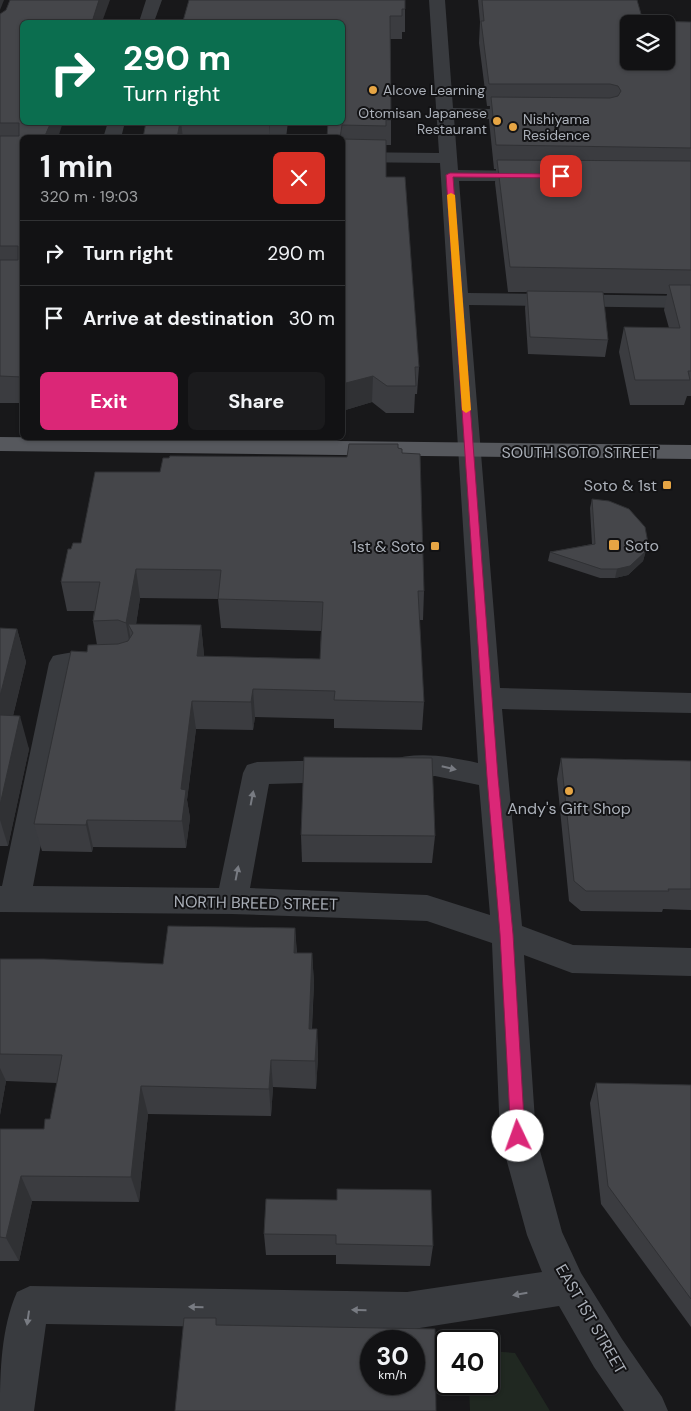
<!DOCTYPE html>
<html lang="en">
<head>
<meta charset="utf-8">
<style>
	body { margin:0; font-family:"DM Sans",sans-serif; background:#1b1b1d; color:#f1f3f6; height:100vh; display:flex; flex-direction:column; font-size:19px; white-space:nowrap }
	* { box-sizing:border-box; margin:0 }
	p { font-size:16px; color:#9c9ea0 }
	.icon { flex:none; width:28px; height:28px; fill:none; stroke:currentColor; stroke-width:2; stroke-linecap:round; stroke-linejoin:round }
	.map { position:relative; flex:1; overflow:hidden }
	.sheet { position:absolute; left:20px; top:135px; width:325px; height:305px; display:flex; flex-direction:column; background:#121214; border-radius:8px; box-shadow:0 1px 4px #0004,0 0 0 1px #313234 }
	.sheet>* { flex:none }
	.top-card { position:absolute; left:20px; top:20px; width:325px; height:105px; border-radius:8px; box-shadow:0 1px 4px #0004,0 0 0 1px #313234; background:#0b6e4f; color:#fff; overflow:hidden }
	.tools { position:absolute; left:620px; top:15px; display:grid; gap:10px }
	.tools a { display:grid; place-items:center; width:55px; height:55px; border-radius:8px; background:#121214; box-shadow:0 1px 4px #0004,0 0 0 1px #313234; font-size:25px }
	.speed { position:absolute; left:360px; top:1330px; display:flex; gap:10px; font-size:25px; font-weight:700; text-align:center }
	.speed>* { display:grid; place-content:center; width:65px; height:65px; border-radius:50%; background:#121214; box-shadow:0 1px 4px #0004,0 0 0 1px #313234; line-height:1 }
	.speed small { font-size:12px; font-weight:400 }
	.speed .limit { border:2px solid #111; border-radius:8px; background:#fff; color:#111 }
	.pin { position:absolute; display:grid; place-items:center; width:42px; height:42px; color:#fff; margin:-21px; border-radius:10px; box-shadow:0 2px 8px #0006 }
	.me { position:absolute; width:55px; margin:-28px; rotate:357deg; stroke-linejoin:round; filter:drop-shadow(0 0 4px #0008) }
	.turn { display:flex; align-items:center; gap:18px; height:105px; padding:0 20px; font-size:22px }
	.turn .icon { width:65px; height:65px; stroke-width:2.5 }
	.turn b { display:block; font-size:35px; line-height:42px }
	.round { display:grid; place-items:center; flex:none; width:52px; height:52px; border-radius:8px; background:#1b1b1d }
	.summary { display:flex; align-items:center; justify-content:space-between; height:85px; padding:0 20px }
	h1 { font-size:30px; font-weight:700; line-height:38px }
	.button { display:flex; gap:10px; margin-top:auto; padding:10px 20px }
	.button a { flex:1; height:58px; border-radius:8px; background:#db2777; color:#fff; font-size:20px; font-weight:700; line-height:58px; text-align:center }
	.button a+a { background:#1b1b1d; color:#f1f3f6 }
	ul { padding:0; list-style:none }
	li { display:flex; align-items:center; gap:15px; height:65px; padding:0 20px; border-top:1px solid #313234 }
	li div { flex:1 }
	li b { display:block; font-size:19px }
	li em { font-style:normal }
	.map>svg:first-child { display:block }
</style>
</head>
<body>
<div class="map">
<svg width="691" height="1411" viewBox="0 0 691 1411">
	<rect width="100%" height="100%" fill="#18181a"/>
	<!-- green -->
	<polygon fill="#202821" points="489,1351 515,1353 550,1411 470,1411 469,1384 489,1384"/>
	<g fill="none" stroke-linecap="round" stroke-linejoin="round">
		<!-- minor -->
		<g fill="#393b3f" fill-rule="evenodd">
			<polygon points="146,0 162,0 154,22 139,22"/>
			<polygon points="284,0 300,0 300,22 286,22"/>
			<path d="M429,0H445L453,108L526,110L532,111L535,115L532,119L526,120L454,118L458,170L533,171L539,172L542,176L539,180L533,181H459L468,293L691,296V308L469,305L500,688L691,693V713L502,709L522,926L573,945L691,948V976L572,973L524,955L536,1136L562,1232L581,1273L622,1339L662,1397L668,1411H624L594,1367L559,1306L407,1330L46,1324L34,1411H0C0,1372 1,1328 17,1292L30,1286L407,1292L542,1272L527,1235L500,1136L492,943L427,921L232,914L0,912V886H2L49,663L53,656C71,651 97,650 115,655L119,662L115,669L106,672L74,673L33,886L219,888L243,773L247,765L257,762L340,760L350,763L354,771L350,779L340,782L269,784L250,888L427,895L490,915L479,785L435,776L396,780L386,777L382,769L386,761C418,751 445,756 478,763L440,163L342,162V152L439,153Z"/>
			<polygon points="108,122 125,122 121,138 103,138"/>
			<polygon points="270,122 288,122 286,138 268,138"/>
		</g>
		<!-- major -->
		<polygon fill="#56585d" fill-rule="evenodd" points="0,437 691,445 691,459 0,451"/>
	</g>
	<!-- wall -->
	<g fill="#3b3c40" fill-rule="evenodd">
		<polygon points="478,0 637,0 643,21 691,22 691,396 687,396 684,405 630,405 619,352 624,327 669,328 664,310 667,294 603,293 608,340 605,357 528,354 525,308 527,292 508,292 495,183 496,169 494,169 489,120 490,106 487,106 479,43 480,22"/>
		<polygon points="405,9 405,32 402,32 402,39 390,39 391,120 391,145 386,145 386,177 419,367 417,394 415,394 414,413 386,413 372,402 342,411 342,138 327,138 342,22 183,21"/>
		<polygon points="0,14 22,138 22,403 0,403"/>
		<polygon points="146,122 270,122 270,138 143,138"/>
		<path d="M398,448L402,453L424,591L423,620H419L424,702L422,730L334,728V719L255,717L253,730L196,729L187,800L190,818L186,848L93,847L92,852L42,851L34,824L87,652L97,645L93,621L94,611H67L61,582L71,549L81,543L160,472L347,457ZM140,598L218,599L221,628L321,631L320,659L204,656L201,625L136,624Z"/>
		<polygon points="592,499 648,543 643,561 628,575 615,578 600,578 548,561 550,552 592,544 590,508"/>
		<polygon points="0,628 17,629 26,662 13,716 29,749 8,846 0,846"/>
		<polygon points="561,758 691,761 691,910 663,909 662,912 581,911 569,901 557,779"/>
		<polygon points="301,835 435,836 432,863 302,862"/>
		<polygon points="295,928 297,953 312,953 314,983 312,1029 317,1029 318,1057 316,1089 273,1087 271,1116 148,1114 139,1202 32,1201 19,1261 0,1261 0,1129 44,1129 50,1119 57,1083 6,1081 0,1115 0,959 163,964"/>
		<polygon points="596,1083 691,1085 691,1327 601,1204 590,1103"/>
		<polygon points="266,1199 433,1246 430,1266 336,1264 336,1255 266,1255 264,1234"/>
	</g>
	<!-- shaded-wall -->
	<g fill="#303134">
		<polygon points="0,0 4,0 0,10"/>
		<polygon points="99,0 110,0 102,22 92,22"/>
		<polygon points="51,122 63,122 58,138 44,138"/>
		<polygon points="180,122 181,122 183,138 177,138"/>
		<polygon points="269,122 270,122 270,138"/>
		<polygon points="373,376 372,402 342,411 342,384"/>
		<polygon points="648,543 643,561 628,575 615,578 617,569"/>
		<polygon points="136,569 140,598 134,638 133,633 128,624 132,647 131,652 126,623"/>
		<polygon points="201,625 204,654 201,685 197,656"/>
		<polygon points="17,629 26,662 5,748 0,731 0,696"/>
		<polygon points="253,689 255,717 253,730 251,702"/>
		<polygon points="192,701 196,729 187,800 190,818 186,848 182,821 181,789"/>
		<polygon points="20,716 29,749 8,846 0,820 0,805"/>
		<polygon points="87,820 93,847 92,852 86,825"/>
		<polygon points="295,928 297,958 294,953"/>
		<polygon points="312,953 314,983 310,1057 309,1029"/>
		<polygon points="317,1029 318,1057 316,1089 315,1061"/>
		<polygon points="271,1060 273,1087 271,1116 269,1089"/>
		<polygon points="0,1068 6,1081 0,1115"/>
		<polygon points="141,1086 148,1114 139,1202 131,1177"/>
		<polygon points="21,1176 32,1201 19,1261 6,1238"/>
	</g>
	<!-- building -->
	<g fill="#45464a" stroke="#303134" fill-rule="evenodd">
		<polygon points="10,0 99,0 92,22 22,22 22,122 51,122 44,138 22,138 22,377 0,376 0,260 18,260 18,246 0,246 0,136 19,136 19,123 0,123 0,14 6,10"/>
		<polygon points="189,0 405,0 405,9 402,9 402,16 390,16 391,120 386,120 386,126 342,125 340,138 327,138 328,122 342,122 342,22 170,22 171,21 183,21"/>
		<path d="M482,0H637L643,21L691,22V148L496,145L491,97L610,98L618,96L621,91L618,86L610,84H489L481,21H484ZM629,24H666V61H629Z"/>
		<polygon points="146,122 180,122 177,138 143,138"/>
		<polygon points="342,139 386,140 386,177 405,177 419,367 415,367 416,386 387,386 373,376 342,384"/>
		<polygon points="497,160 691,161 691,270 510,267"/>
		<polygon points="669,285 691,285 691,371 688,371 690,380 635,380 624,327 680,328"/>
		<polygon points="527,291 603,292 608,340 530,337"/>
		<polygon points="349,444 398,444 398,448 402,449 402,453 420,454 424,591 418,591 424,702 334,700 335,691 253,689 251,702 192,701 181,789 186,790 182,821 87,820 86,825 34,824 71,651 87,652 88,645 118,644 128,641 133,633 128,624 201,625 197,656 320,659 323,602 218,599 221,570 136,569 126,623 118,620 93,621 100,582 61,582 68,549 71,549 73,543 81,543 95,472 160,472 163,458 169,458 170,456 347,457"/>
		<polygon points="592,499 609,501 629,509 645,527 648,543 645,552 630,566 617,569 601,569 550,552 595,544"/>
		<polygon points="0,628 17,629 0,696"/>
		<polygon points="0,715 20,716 0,805"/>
		<polygon points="304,757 432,758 435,836 301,835"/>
		<polygon points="561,758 691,761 691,889 668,889 669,891 586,891 574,881"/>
		<polygon points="168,926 295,928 294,953 312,953 309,1029 317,1029 315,1061 271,1060 269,1089 141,1086 131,1177 21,1176 6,1238 0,1237 0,1129 44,1129 45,1119 50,1119 62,1055 0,1054 0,959 44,959 163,964"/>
		<polygon points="596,1083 691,1085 691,1299 608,1186"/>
		<polygon points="337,1189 431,1190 433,1246 336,1244 336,1235 264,1234 266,1199 337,1200"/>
		<path d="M184,1318H216V1325L435,1329L436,1411H175ZM371,1341H414V1384H371Z"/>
	</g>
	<!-- one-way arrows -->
	<defs><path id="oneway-solid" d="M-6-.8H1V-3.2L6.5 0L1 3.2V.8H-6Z" transform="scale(1.25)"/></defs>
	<g fill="#787b82">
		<use href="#oneway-solid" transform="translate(449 768) rotate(13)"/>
		<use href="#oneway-solid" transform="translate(252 798) rotate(-79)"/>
		<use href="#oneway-solid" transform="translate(237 873) rotate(-79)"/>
		<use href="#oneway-solid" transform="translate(520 1294) rotate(170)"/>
		<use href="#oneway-solid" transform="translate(196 1307) rotate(-179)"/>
		<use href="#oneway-solid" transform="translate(359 1310) rotate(-179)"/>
		<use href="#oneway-solid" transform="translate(28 1318) rotate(98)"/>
	</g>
	<!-- route -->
	<polygon fill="#db2777" stroke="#8e194d" points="450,173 561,174 565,176 561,178 453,177 498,777 513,934 525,1136 523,1141 518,1143 513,1141 511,1136 500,934 487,777 446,175"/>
	<!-- slow -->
	<polygon fill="#f59e0b" points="451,193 455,195 471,410 466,413 462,410 447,195"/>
	<!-- markers -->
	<g fill="#e6a544" stroke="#131315" stroke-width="2">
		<circle cx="373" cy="90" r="5"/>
		<circle cx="497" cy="121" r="5"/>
		<circle cx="513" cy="127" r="5"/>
		<rect x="662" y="480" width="10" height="10" rx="2.5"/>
		<rect x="608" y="539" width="12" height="12" rx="2.5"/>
		<rect x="430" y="541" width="10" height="10" rx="2.5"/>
		<circle cx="569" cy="791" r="5"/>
	</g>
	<g text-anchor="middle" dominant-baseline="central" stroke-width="4" stroke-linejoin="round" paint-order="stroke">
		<!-- far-poi labels -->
		<g font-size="14" fill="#abb0b9" stroke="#131315" text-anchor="start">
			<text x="383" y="90">Alcove Learning</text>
			<text x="487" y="113" text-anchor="end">Otomisan Japanese<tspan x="487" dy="16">Restaurant</tspan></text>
			<text x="523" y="119">Nishiyama<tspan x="523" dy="16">Residence</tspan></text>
		</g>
		<!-- street labels -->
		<g font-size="16" fill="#abb0b9" stroke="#131315">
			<text x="580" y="452">SOUTH SOTO STREET</text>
			<text transform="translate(256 903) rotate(1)">NORTH BREED STREET</text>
			<text transform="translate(591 1319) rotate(60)">EAST 1ST STREET</text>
		</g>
		<!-- poi labels -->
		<g font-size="16" fill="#abb0b9" stroke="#131315" text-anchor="end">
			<text x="657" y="485">Soto &amp; 1st</text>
			<text x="625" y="545" text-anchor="start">Soto</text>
			<text x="425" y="546">1st &amp; Soto</text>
			<text x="569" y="808" text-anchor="middle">Andy's Gift Shop</text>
		</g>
	</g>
</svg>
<div class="tools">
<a><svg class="icon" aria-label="layers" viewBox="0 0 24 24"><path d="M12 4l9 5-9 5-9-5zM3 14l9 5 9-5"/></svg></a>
</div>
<div class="speed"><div>30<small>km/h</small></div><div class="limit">40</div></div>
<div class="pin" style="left:561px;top:176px;background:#d93025"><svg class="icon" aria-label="arrive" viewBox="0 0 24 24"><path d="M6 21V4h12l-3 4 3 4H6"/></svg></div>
<svg class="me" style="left:518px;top:1136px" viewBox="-20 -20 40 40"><circle r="19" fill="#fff"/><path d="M0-13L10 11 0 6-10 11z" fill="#db2777"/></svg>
<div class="top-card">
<div class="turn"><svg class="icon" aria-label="right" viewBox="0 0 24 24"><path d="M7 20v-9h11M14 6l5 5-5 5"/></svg><div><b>290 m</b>Turn right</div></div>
</div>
<section class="sheet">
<div class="summary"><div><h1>1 min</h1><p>320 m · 19:03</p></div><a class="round" style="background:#d93025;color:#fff"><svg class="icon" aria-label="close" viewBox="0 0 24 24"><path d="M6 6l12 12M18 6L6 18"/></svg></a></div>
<ul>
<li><svg class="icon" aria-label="right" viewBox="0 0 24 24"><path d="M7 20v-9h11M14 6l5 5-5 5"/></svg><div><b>Turn right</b></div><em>290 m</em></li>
<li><svg class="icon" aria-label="arrive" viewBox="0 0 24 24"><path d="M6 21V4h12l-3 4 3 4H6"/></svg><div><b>Arrive at destination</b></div><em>30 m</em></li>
</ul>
<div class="button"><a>Exit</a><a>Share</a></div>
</section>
</div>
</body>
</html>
